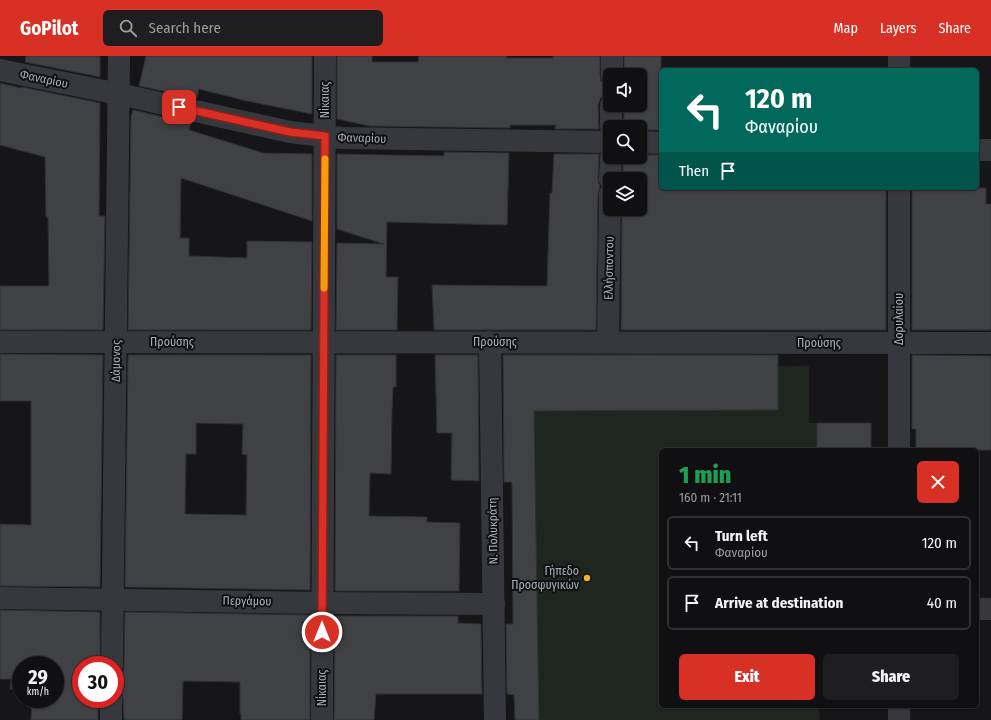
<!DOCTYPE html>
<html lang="en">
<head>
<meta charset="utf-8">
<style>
	body { margin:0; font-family:"Fira Sans Condensed",sans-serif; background:#1e1e20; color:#f1f3f6; height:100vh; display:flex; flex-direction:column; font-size:15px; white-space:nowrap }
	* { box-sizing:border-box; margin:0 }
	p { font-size:13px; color:#9c9d9f }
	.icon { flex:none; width:22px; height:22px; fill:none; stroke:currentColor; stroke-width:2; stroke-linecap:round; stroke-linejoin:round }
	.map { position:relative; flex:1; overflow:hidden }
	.details { position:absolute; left:659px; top:392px; width:320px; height:260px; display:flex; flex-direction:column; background:#101012; border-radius:6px; box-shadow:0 1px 3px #0004,0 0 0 1px #303032 }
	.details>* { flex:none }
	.top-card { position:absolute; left:659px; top:12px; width:320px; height:122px; border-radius:6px; box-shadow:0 1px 3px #0004,0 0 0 1px #303032; background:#00695c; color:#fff; overflow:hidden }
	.tools { position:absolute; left:603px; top:12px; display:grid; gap:8px }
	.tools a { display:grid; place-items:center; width:44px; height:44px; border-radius:6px; background:#101012; box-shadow:0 1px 3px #0004,0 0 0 1px #303032; font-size:20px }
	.speed { position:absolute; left:12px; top:600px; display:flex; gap:8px; font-size:20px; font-weight:700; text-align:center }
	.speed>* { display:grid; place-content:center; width:52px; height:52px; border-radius:50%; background:#101012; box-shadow:0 1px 3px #0004,0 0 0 1px #303032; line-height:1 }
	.speed small { font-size:10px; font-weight:400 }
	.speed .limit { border:6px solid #d22; background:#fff; color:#111 }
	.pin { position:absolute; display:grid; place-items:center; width:34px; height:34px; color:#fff; margin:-17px; border-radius:8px; box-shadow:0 2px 6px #0006 }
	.me { position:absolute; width:44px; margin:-22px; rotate:0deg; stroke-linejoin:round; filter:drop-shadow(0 0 3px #0008) }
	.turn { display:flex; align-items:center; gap:14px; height:84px; padding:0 20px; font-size:18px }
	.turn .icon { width:52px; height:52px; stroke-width:2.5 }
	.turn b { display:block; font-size:28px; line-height:34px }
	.then { display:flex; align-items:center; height:38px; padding:0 20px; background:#0003; gap:8px; font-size:15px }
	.round { display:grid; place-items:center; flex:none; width:42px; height:42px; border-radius:6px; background:#1e1e20 }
	.head { display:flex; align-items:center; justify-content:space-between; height:68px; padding:0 20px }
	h1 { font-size:24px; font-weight:800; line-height:30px; color:#1e9e55 }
	.button { display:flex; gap:8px; margin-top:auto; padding:8px 20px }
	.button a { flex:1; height:46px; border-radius:6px; background:#d93025; color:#fff; font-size:16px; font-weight:800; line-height:46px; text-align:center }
	.button a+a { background:#1e1e20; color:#f1f3f6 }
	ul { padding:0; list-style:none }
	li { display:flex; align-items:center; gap:12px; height:54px; margin:0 8px 6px; padding:0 12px; border:2px solid #303032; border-radius:6px }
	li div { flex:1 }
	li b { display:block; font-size:15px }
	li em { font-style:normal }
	header { display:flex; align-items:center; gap:24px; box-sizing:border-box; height:56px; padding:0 20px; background:#d93025; color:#fff }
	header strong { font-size:19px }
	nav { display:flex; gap:22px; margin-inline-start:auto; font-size:14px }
	.search { width:280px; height:36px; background:#1e1e20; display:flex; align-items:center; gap:10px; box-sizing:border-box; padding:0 14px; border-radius:6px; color:#9c9d9f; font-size:15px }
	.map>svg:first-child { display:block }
</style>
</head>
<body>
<header>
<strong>GoPilot</strong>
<div class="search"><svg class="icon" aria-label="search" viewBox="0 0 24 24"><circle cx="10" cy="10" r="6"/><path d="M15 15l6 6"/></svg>Search here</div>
<nav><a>Map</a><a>Layers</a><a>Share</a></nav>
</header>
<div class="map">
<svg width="991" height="664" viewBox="0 0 991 664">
	<rect width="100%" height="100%" fill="#161618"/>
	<!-- green -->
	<polygon fill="#1e261f" points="809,310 809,367 817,367 817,394 661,394 661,650 819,650 820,664 515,664 510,311"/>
	<!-- building -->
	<g fill="#404145" stroke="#303034" fill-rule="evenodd">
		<polygon points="26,0 100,0 100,21 25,6"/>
		<polygon points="146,0 312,0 312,58 247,45 199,33 197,42 139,30"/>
		<polygon points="337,0 372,0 372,6 418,6 419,0 507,0 507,2 553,2 553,0 600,0 600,19 601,25 605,30 610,31 610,37 604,38 600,43 598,49 599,73 555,73 556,69 510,69 510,72 370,70 337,63"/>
		<polygon points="624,0 661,0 661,74 640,74 640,71 624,71 624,49 640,49 640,19 624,19"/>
		<polygon points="0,27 21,32 22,31 100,47 99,160 105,160 103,274 0,274 0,230 49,230 48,161 46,161 45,101 0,89"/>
		<polygon points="133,54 191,67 189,74 263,97 312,98 312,165 181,122 180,182 189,182 189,200 247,202 247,185 312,186 311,274 128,274 131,61"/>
		<polygon points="444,96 509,97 507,169 387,166 386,221 398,221 397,274 336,274 337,187 384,188 337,173 337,98 444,100"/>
		<polygon points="554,98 599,98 598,122 599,128 600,130 598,138 596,274 434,274 432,229 547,230 550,137 552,137"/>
		<polygon points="640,99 661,99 661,132 886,132 886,274 621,274 622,153 640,153 640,123 623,123 623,101 640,101"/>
		<polygon points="912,132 986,132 986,148 991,148 991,274 912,274"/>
		<polygon points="0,298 103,299 100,531 0,530 0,468 31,469 31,345 0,345"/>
		<path d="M128,299H311L310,534L125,531ZM196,367L243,368L242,398L247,399L246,459L185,458L186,398H196Z"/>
		<polygon points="336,299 396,299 396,331 393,331 392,355 391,418 370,417 369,460 427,461 427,466 460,467 459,535 335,535"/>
		<polygon points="435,299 478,299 479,425 451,424 452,377 437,377"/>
		<polygon points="503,299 778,299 778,354 534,355 539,664 515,664 514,639 507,638 506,568 513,568 512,426 504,426"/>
		<polygon points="912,299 991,300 991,394 916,394 916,373 912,373"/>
		<rect x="817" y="367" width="54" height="27"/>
		<polygon points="0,554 100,556 100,609 81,609 81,643 98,643 98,664 31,664 32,643 55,643 55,609 21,609 21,633 10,633 11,623 0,623"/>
		<polygon points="125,556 310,559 310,664 241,664 241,658 240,658 240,626 183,625 182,664 124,664 123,643 122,636 118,632 115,632 115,621 118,620 123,616 124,610"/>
		<polygon points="335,560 458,560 458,567 481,568 482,638 376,638 374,664 334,664"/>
	</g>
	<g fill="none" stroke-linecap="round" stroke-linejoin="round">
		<!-- minor -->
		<g stroke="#37383d" stroke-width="22">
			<polyline points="0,14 119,38 290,76 341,82 610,86"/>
			<polyline points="899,14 899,0"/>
			<polyline points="612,19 612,0"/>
			<polyline points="611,71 611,49"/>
			<polyline points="640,86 661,87"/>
			<polyline points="977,94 991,94"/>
			<polyline points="610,123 611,101"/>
			<polyline points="0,286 991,287"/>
			<polyline points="490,286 495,664"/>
			<polyline points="608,286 610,138"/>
			<polyline points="899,394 899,132"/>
			<polyline points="0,542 322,547 494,548"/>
			<polyline points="977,553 991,553"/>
			<polyline points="112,609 119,0"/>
			<polyline points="899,650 899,664"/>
			<polyline points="111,664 111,643"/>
			<polyline points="322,664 325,0"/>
		</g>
	</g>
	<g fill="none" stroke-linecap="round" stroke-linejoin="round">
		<defs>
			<polyline id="route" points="179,51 290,76 325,80 322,576"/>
		</defs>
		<!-- route casing -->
		<use href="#route" stroke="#8d1f18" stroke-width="10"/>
		<!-- route -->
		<use href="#route" stroke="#d93025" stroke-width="7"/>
		<!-- slow -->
		<polyline stroke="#f59e0b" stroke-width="7" points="324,232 325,103"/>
	</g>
	<!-- markers -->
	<circle fill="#f2b134" stroke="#111113" stroke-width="1.5" cx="587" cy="522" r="4"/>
	<g text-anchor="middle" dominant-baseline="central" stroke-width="4" stroke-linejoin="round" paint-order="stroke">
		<!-- street labels -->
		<g font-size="12" fill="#a8adb8" stroke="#111113">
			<text transform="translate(44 23) rotate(12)">Φαναρίου</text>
			<text transform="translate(325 44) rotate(-90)">Νίκαιας</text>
			<text transform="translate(362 82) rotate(2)">Φαναρίου</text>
			<text transform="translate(609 212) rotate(-89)">Ελλήσποντου</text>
			<text transform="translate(899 263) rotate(-90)">Δορυλαίου</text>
			<text x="172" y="286">Προύσης</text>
			<text x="495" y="286">Προύσης</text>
			<text x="819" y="287">Προύσης</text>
			<text transform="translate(116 305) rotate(-89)">Δάμονος</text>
			<text transform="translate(493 475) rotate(-91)">Ν. Πολυκράτη</text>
			<text transform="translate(247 545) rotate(1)">Περγάμου</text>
			<text transform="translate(322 632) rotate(-90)">Νίκαιας</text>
		</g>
		<!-- poi labels -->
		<g font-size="12" fill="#a8adb8" stroke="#111113" text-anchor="end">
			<text x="579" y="515">Γήπεδο<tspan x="579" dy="14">Προσφυγικών</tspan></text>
		</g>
	</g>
</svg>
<div class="tools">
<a><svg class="icon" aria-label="sound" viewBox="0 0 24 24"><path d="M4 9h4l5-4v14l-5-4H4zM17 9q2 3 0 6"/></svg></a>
<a><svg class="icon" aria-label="search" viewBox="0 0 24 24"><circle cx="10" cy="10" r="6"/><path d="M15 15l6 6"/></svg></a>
<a><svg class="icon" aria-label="layers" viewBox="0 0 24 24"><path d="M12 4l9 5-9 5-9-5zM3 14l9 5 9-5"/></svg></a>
</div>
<div class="speed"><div>29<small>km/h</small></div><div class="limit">30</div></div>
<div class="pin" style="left:179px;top:51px;background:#d93025"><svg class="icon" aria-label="arrive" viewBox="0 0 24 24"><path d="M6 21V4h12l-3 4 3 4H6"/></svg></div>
<svg class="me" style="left:322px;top:576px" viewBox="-20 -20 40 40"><circle r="17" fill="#d93025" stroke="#fff" stroke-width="3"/><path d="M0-11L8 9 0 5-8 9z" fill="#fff"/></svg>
<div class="top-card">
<div class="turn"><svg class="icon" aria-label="left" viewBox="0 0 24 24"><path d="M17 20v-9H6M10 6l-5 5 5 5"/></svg><div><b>120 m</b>Φαναρίου</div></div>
<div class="then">Then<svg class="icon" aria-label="arrive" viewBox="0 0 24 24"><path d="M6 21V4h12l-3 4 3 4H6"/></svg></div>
</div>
<section class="details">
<div class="head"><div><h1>1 min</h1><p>160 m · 21:11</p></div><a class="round" style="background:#d93025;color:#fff"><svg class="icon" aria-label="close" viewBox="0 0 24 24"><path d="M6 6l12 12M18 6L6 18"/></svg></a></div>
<ul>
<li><svg class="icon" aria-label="left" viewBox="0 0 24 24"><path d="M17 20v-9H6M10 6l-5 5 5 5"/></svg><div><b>Turn left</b><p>Φαναρίου</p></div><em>120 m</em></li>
<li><svg class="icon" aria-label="arrive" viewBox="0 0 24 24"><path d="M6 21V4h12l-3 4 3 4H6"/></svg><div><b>Arrive at destination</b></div><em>40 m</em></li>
</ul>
<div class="button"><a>Exit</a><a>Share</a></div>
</section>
</div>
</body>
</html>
